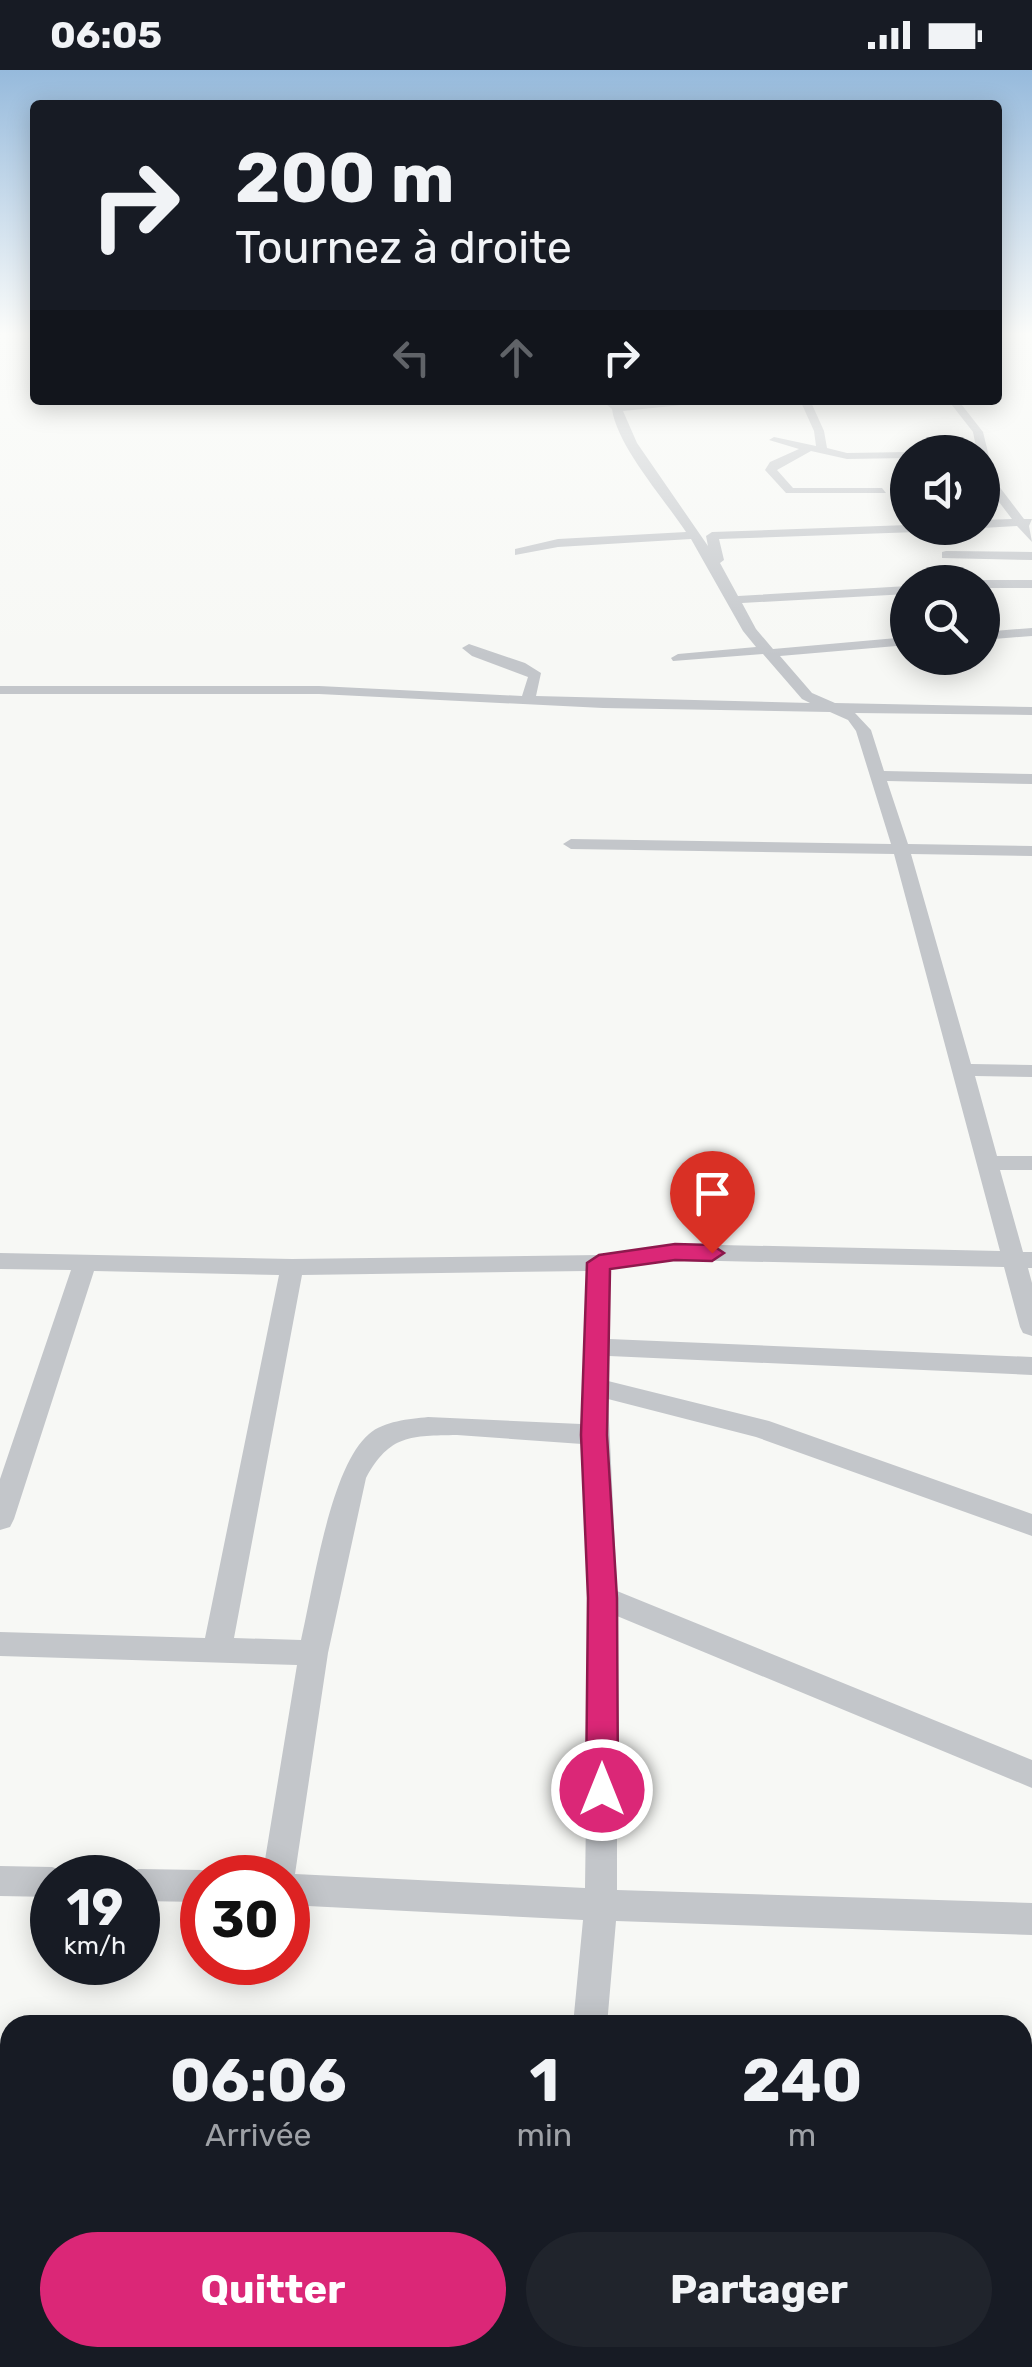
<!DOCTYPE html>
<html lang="fr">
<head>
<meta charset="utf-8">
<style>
	body { margin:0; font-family:Rubik,sans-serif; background:#20242c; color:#f1f3f6; height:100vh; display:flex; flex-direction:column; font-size:38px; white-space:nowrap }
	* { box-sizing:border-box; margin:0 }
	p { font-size:32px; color:#9ea1a6 }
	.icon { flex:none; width:55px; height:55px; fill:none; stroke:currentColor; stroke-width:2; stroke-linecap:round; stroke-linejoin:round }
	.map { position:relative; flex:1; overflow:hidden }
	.details { position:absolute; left:0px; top:1945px; width:1032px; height:352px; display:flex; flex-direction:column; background:#171b24; border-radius:30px 30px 0 0; box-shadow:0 5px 25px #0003 }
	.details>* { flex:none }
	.guide { position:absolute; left:30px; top:30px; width:972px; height:305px; border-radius:10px; box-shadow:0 5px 25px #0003; background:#171b24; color:#f1f3f6; overflow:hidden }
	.fabs { position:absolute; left:890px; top:365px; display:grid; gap:20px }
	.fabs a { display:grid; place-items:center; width:110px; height:110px; border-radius:50%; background:#171b24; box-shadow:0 5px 25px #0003; font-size:50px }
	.speed { position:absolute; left:30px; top:1785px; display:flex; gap:20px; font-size:50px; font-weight:700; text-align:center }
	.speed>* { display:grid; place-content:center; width:130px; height:130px; border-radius:50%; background:#171b24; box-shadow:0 5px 25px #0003; line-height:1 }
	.speed small { font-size:25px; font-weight:400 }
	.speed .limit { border:15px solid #d22; background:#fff; color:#111 }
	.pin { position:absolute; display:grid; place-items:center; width:85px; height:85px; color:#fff; margin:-102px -42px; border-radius:50% 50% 50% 0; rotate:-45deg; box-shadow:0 0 10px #0007 }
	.pin .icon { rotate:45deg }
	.me { position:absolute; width:110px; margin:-55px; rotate:0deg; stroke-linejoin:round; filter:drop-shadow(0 0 8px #0008) }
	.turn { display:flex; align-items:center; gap:35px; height:210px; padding:0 40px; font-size:45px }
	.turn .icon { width:130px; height:130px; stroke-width:2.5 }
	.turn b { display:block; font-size:70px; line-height:85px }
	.lanes { display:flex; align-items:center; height:95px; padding:0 40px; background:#0003; justify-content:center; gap:50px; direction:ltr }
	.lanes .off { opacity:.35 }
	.eta { display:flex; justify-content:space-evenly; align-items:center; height:170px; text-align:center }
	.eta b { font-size:60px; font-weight:700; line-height:70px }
	.button { display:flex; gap:20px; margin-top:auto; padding:20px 40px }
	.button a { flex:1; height:115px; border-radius:60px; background:#db2777; color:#fff; font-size:40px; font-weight:700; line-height:115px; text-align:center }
	.button a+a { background:#20242c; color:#f1f3f6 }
	.status { display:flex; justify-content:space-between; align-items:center; height:70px; padding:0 50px; background:#171b24; direction:ltr }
	.status svg { height:28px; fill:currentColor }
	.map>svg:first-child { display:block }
</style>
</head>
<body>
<div class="status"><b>06:05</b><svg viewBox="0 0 49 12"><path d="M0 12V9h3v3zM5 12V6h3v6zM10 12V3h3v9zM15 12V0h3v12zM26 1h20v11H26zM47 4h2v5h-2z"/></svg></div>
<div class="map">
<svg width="1032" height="2297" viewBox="0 0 1032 2297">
	<rect width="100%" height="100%" fill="#f7f8f5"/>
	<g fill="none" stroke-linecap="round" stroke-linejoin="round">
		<!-- street -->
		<g fill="#c3c6ca" fill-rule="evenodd">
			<path d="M601,330H613L619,335L731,330L623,341L637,373L708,476L706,466L712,462L908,455L923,458L917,462L719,469L724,490L720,493L738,526L908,516V524L742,533L756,559L773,579L908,567V575L780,586L812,623L835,633L1032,637V645L855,643L871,660L884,701L1032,704V714L887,711L908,774L1032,776V786L911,784L971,994L1032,995V1007L975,1006L997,1086H1032V1100H1000L1023,1182H1032V1198H1028L1032,1213V1266L1023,1263L1020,1257L1004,1197L675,1190L610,1199L609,1269L1032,1287V1305L609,1286L608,1311L769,1351L1032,1444V1466L756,1367L608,1329L617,1521L1032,1690V1718L617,1546V1820L1032,1833V1865L616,1851L607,1955H573L583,1850L288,1835V1808H262L297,1595L0,1586V1562L205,1568L279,1205L94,1201L14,1449L10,1457L0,1460V1409L71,1200L0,1199V1183L292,1189L599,1185L675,1174L1000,1181L894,784L571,779L563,774L571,769L891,774L856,661L848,650L830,642L603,638L319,624H0V616H319L522,626L528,607L472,586L462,578L469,574L525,593L541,603L536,626L810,633L802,629L763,584L673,591L671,588L678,584L756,577L743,561L691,469L558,477L515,485V479L558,469L686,462C665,430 617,376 612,339ZM587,1201L581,1354L428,1347C409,1349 384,1351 369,1364C330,1397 313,1519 301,1570L234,1568L302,1205ZM457,1365L582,1374L589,1528L585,1818L295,1804L328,1583L366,1408C390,1364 411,1366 457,1365Z"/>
			<polygon points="800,330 810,330 824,361 827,378 847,383 908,382 911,382 908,382 908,388 847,389 811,381 777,400 793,418 882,418 886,423 786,423 765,400 770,392 799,379 769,370 774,367 816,376 814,361"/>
			<polygon points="948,330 958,330 983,362 995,411 1024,449 1032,449 1029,456 1032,472 1017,456 982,458 982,450 1012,449 983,411 982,382 977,382 973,362"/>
			<polygon points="946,481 1032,482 1032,490 942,488 942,482"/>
			<polygon points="982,510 1032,510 1032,518 982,518 982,512 977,512"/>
			<polygon points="1032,558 1032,566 982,570 982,562"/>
			<polygon points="0,1796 52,1797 64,1801 66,1808 52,1808 52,1827 0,1826"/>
			<polygon points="138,1799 202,1800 215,1808 202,1808 202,1832 138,1831 138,1808 125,1808"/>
			<polygon points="0,2106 10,2107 10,2145 0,2144"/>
			<polygon points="545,2288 585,2288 584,2297 544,2297"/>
		</g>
	</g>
	<!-- sky -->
	<linearGradient id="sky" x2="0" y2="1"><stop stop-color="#96badc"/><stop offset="0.45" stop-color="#fbfcfa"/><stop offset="1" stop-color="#fbfcfa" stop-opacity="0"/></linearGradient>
	<rect width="1032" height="586" fill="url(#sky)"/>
	<!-- route -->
	<polygon fill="#db2777" stroke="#8e194d" stroke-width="2.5" points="675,1174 712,1175 724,1183 712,1191 675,1190 610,1199 607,1365 617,1528 618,1720 613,1730 602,1734 591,1730 586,1720 588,1528 581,1365 587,1193 599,1185"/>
</svg>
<div class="fabs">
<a><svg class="icon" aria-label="sound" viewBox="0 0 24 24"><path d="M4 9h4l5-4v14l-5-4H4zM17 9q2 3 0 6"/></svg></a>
<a><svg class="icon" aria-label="search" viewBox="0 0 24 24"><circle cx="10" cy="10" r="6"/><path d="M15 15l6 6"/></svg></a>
</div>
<div class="speed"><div>19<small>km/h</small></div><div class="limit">30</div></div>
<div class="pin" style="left:712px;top:1183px;background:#d93025"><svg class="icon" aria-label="arrive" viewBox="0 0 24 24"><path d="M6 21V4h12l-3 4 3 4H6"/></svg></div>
<svg class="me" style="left:602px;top:1720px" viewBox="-20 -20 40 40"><circle r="17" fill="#db2777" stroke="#fff" stroke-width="3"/><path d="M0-11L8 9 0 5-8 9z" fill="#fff"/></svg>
<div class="guide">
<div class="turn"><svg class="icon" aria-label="right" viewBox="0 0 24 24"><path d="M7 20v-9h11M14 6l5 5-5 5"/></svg><div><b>200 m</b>Tournez à droite</div></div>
<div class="lanes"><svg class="icon off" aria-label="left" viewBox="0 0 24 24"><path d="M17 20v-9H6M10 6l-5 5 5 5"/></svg><svg class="icon off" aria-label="ahead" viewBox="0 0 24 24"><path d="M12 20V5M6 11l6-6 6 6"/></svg><svg class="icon" aria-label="right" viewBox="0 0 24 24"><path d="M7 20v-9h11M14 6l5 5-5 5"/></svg></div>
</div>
<section class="details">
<div class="eta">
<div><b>06:06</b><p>Arrivée</p></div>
<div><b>1</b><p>min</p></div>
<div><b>240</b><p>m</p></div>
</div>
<div class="button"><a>Quitter</a><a>Partager</a></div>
</section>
</div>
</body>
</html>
